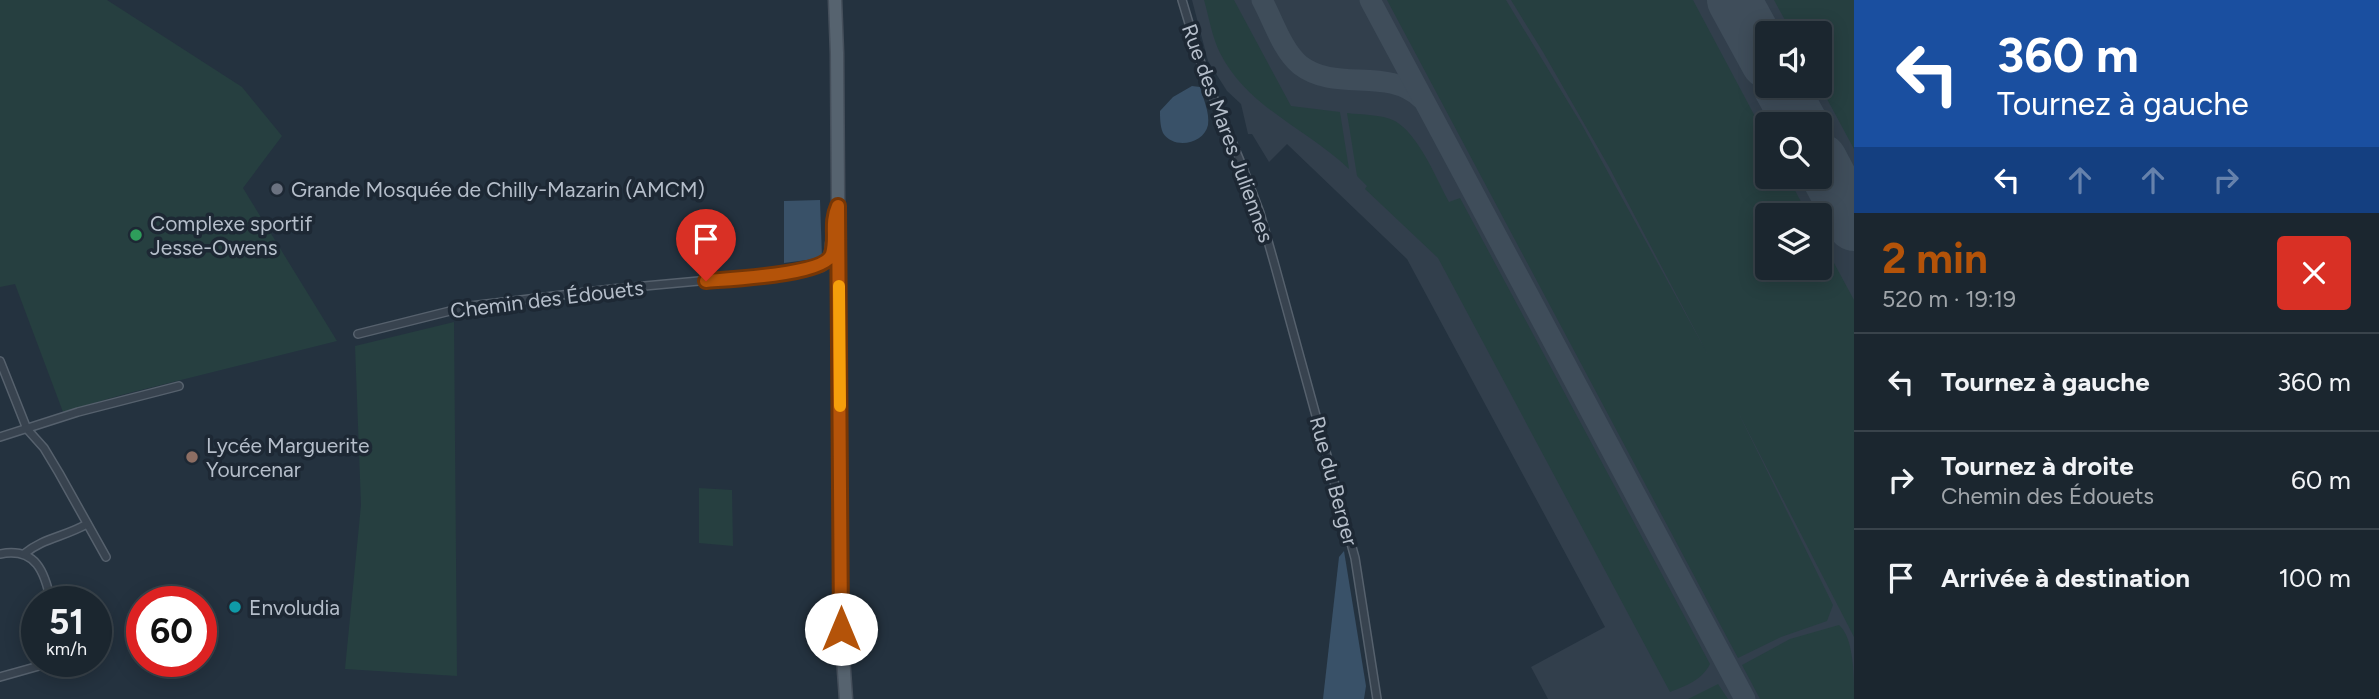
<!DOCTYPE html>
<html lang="fr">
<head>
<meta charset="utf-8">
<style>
	body { margin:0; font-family:Figtree,sans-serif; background:#28323b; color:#f1f3f6; height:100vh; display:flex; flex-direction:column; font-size:26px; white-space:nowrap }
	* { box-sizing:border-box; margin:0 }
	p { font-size:23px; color:#a0a5aa }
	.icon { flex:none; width:38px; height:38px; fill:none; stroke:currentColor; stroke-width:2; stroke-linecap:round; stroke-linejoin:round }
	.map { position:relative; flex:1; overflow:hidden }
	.side { display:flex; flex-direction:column; background:#1b262f; width:525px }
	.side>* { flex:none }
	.top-card { background:#1a4fa0; color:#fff; overflow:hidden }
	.fabs { position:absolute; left:1755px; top:21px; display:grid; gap:14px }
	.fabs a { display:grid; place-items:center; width:77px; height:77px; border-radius:7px; background:#1b262f; box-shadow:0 4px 18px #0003,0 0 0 2px #39434b; font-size:35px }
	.speed { position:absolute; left:21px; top:586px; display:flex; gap:14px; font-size:35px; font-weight:700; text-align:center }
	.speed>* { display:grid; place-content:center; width:91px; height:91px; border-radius:50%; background:#1b262f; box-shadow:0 4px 18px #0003,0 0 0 2px #39434b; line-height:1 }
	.speed small { font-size:18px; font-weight:400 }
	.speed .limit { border:10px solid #d22; background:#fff; color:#111 }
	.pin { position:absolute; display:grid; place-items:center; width:60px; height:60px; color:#fff; margin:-72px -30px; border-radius:50% 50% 50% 0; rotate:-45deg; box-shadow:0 0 7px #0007 }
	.pin .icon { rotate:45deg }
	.me { position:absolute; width:77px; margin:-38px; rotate:0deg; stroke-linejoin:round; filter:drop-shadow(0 0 5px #0008) }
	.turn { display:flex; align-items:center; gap:24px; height:147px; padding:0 28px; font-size:32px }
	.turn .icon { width:91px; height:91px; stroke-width:2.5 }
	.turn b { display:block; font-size:49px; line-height:60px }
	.lanes { display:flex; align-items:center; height:66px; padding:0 28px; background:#0003; justify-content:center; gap:35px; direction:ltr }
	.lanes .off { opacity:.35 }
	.round { display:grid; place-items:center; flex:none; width:74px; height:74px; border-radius:7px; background:#28323b }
	.head { display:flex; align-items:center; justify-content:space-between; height:119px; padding:0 28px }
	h1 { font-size:42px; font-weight:700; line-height:52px; color:#b45309 }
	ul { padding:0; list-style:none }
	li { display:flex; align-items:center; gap:21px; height:98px; padding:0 28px; border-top:2px solid #39434b }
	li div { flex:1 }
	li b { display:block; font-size:26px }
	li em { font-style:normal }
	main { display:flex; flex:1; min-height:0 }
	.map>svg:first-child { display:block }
</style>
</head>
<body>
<main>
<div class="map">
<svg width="1854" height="699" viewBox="0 0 1854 699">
	<rect width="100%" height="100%" fill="#24323f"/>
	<!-- airport -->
	<path fill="#323f4c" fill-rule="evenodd" d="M1192,0H1854V699H1548L1531,667L1605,627L1407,259L1287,144L1269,162L1252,134H1248L1241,104L1227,91L1208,61ZM1768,33H1820V86H1768ZM1768,124H1820V177H1768ZM1768,215H1820V268H1768Z"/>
	<!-- green -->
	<g fill="#263f40">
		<polygon points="0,0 107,0 242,87 282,136 243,188 337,341 125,394 63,412 15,284 0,287"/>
		<path d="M1204,0H1234L1291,106L1340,112L1349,169C1306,128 1248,108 1220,53C1212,37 1209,17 1204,0Z"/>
		<polygon points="1387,0 1506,0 1582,125 1707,353 1609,167 1543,52 1511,0 1693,0 1767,139 1768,177 1788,177 1808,215 1768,215 1768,268 1820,268 1820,237 1854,300 1854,637 1737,410 1833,605 1827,621 1781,637 1738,658"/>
		<polygon points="1774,0 1854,0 1854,149 1820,86 1820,33 1792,33"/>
		<path d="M1347,113C1362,115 1381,114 1395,121C1419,135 1436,178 1449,202L1460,198L1710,664C1702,680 1686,686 1670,692L1438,258L1365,189L1367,186L1357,176Z"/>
		<polygon points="454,322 457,676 345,669 361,505 355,346"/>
		<polygon points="699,488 732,490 733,546 699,543"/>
		<path d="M1839,625C1854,638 1854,676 1854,699H1760L1742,665L1790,639Z"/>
		<polygon points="1718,684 1728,699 1688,699"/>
	</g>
	<!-- water -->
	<g fill="#395168">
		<path d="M1192,86L1200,87C1203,98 1210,113 1208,125C1204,144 1174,150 1163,133C1160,126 1160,117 1160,111L1173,97Z"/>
		<polygon points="820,200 822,258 784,263 784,201"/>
		<polygon points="1344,551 1366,686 1364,699 1323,699 1339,557"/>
	</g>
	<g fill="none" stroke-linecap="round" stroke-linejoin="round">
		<!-- taxiway -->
		<g stroke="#3f4d5a" stroke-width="21">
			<path d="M1262,0C1273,20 1282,50 1300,65C1336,93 1388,66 1422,99"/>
			<polyline points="1370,0 1745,699"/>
		</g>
		<!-- runway -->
		<g stroke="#3f4d5a" stroke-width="54">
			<polyline points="1734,0 1768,62"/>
			<polyline points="1780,86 1801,124"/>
			<polyline points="1820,160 1854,224"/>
		</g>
		<defs>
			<g id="street">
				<polyline points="1182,0 1206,80 1243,168 1260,213 1275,266 1355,558 1377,699"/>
				<polyline points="358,334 470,306 612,289 776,274 821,265"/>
				<polyline points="0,361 27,429 44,448 59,473 106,557"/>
				<polyline points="0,437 78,412 179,386"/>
				<path d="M0,554C36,547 45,572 51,602"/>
				<path d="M24,554C43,538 64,537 87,524"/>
				<polyline points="0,677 39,666 45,662"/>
			</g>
			<g id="primary">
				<polyline points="835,0 837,53 841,629 846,699"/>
				<path d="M821,265C830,258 832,254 832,243"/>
			</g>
		</defs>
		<!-- street casing -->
		<use href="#street" stroke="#56616d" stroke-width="10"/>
		<!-- primary casing -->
		<use href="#primary" stroke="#454f5b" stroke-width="15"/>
		<!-- street -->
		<use href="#street" stroke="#38434f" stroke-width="7"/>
		<!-- primary -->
		<use href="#primary" stroke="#56636f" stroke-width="12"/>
	</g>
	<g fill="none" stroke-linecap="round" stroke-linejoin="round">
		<defs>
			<path id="route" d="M706,281C728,279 825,275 832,254C837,237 830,224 838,206L841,629"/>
		</defs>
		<!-- route casing -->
		<use href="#route" stroke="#753606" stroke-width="18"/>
		<!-- route -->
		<use href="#route" stroke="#b45309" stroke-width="12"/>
		<!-- slow -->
		<polyline stroke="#f59e0b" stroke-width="12" points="839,286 840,406"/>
	</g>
	<!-- markers -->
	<circle fill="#6b7280" stroke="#1d2834" stroke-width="2.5" cx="277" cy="189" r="7"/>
	<circle fill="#2e9e5b" stroke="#1d2834" stroke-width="2.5" cx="136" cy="235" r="7"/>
	<circle fill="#8d6e63" stroke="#1d2834" stroke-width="2.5" cx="192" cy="457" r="7"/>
	<circle fill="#0f9aa8" stroke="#1d2834" stroke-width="2.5" cx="235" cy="607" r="7"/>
	<g text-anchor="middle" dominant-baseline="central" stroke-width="7" stroke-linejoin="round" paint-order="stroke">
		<!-- street labels -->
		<g font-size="21" fill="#b5beca" stroke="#1d2834">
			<text transform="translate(1228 133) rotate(70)">Rue des Mares Juliennes</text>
			<text transform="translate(547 299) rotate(-7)">Chemin des Édouets</text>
			<text transform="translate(1334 481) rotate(75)">Rue du Berger</text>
		</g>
		<!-- poi labels -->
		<g font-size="21" fill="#b5beca" stroke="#1d2834" text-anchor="start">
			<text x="291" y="189">Grande Mosquée de Chilly-Mazarin (AMCM)</text>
			<text x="150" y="223">Complexe sportif<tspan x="150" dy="24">Jesse-Owens</tspan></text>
			<text x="206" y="445">Lycée Marguerite<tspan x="206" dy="24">Yourcenar</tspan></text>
			<text x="249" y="607">Envoludia</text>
		</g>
	</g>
</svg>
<div class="fabs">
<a><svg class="icon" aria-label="sound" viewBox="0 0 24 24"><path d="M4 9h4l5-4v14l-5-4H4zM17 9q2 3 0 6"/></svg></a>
<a><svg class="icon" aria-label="search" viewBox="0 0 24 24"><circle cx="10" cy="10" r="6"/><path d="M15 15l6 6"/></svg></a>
<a><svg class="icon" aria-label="layers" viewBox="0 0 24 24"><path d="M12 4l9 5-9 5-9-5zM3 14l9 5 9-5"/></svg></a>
</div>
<div class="speed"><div>51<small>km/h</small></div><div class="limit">60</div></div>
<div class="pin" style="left:706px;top:281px;background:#d93025"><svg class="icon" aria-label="arrive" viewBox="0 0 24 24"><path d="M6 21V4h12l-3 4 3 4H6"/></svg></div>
<svg class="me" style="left:841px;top:629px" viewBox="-20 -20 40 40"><circle r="19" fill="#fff"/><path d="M0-13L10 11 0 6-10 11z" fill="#b45309"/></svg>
</div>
<section class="side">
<div class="top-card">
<div class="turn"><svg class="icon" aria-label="left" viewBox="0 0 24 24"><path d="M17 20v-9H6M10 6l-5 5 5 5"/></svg><div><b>360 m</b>Tournez à gauche</div></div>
<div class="lanes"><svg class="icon" aria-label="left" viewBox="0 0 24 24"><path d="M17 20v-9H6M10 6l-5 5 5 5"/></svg><svg class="icon off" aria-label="ahead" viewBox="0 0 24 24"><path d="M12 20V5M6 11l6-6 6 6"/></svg><svg class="icon off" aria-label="ahead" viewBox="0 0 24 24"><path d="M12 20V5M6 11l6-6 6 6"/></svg><svg class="icon off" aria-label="right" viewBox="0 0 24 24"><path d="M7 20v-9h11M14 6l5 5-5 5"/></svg></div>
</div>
<div class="head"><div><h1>2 min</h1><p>520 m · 19:19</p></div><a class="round" style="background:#d93025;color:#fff"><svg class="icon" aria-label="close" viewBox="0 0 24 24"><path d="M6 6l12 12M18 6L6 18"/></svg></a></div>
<ul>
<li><svg class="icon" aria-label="left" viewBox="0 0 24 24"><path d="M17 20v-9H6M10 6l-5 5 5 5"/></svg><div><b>Tournez à gauche</b></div><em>360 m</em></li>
<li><svg class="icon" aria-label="right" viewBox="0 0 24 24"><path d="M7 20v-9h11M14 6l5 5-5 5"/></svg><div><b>Tournez à droite</b><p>Chemin des Édouets</p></div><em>60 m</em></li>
<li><svg class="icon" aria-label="arrive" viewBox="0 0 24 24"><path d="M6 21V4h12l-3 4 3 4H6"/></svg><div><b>Arrivée à destination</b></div><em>100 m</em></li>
</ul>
</section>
</main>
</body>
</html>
